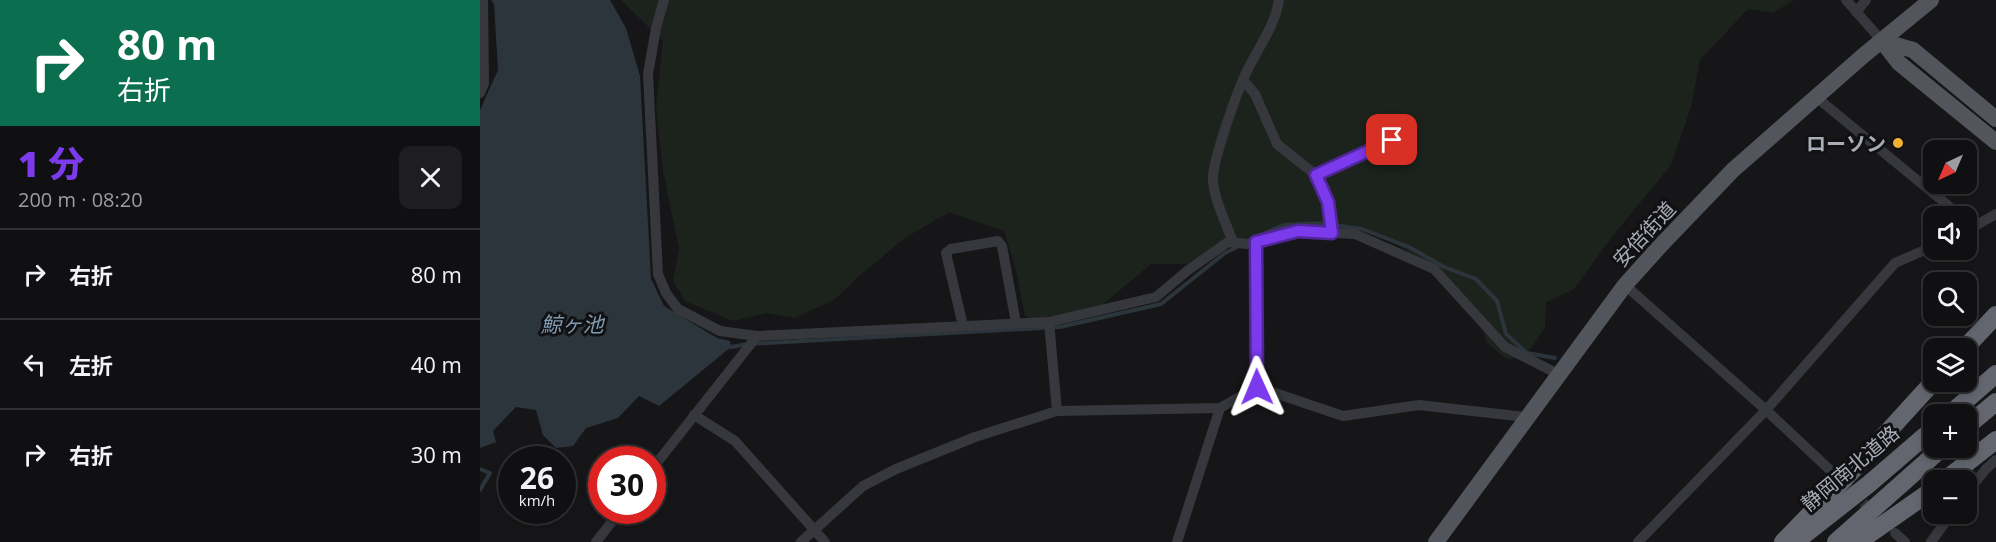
<!DOCTYPE html>
<html lang="ja">
<head>
<meta charset="utf-8">
<style>
	body { margin:0; font-family:"Open Sans","Noto Sans JP",sans-serif; background:#1e1e20; color:#f1f3f6; height:100vh; display:flex; flex-direction:column; font-size:22px; white-space:nowrap }
	* { box-sizing:border-box; margin:0 }
	p { font-size:20px; color:#9c9d9f }
	.icon { flex:none; width:33px; height:33px; fill:none; stroke:currentColor; stroke-width:2; stroke-linecap:round; stroke-linejoin:round }
	.map { position:relative; flex:1; overflow:hidden }
	.panel { display:flex; flex-direction:column; background:#101012; width:480px }
	.panel>* { flex:none }
	.top-card { background:#0b6e4f; color:#fff; overflow:hidden }
	.needle { width:39px; rotate:224deg }
	.tools { position:absolute; left:1443px; top:140px; display:grid; gap:12px }
	.tools a { display:grid; place-items:center; width:54px; height:54px; border-radius:12px; background:#101012; box-shadow:0 3px 9px #0003,0 0 0 2px #303032; font-size:30px }
	.speed { position:absolute; left:18px; top:446px; display:flex; gap:12px; font-size:30px; font-weight:700; text-align:center }
	.speed>* { display:grid; place-content:center; width:78px; height:78px; border-radius:50%; background:#101012; box-shadow:0 3px 9px #0003,0 0 0 2px #303032; line-height:1 }
	.speed small { font-size:15px; font-weight:400 }
	.speed .limit { border:9px solid #d22; background:#fff; color:#111 }
	.pin { position:absolute; display:grid; place-items:center; width:51px; height:51px; color:#fff; margin:-26px; border-radius:12px; box-shadow:0 3px 9px #0006 }
	.me { position:absolute; width:66px; margin:-33px; rotate:359deg; stroke-linejoin:round; filter:drop-shadow(0 0 4px #0008) }
	.turn { display:flex; align-items:center; gap:21px; height:126px; padding:0 18px; font-size:27px }
	.turn .icon { width:78px; height:78px; stroke-width:2.5 }
	.turn b { display:block; font-size:42px; line-height:51px }
	.round { display:grid; place-items:center; flex:none; width:63px; height:63px; border-radius:12px; background:#1e1e20 }
	.headline { display:flex; align-items:center; justify-content:space-between; height:102px; padding:0 18px }
	h1 { font-size:36px; font-weight:800; line-height:45px; color:#7c3aed }
	ul { padding:0; list-style:none }
	li { display:flex; align-items:center; gap:18px; height:90px; padding:0 18px; border-top:2px solid #303032 }
	li div { flex:1 }
	li b { display:block; font-size:22px }
	li em { font-style:normal }
	main { display:flex; flex:1; min-height:0 }
	.map>svg:first-child { display:block }
</style>
</head>
<body>
<main>
<section class="panel">
<div class="top-card">
<div class="turn"><svg class="icon" aria-label="right" viewBox="0 0 24 24"><path d="M7 20v-9h11M14 6l5 5-5 5"/></svg><div><b>80 m</b>右折</div></div>
</div>
<div class="headline"><div><h1>1 分</h1><p>200 m · 08:20</p></div><a class="round"><svg class="icon" aria-label="close" viewBox="0 0 24 24"><path d="M6 6l12 12M18 6L6 18"/></svg></a></div>
<ul>
<li><svg class="icon" aria-label="right" viewBox="0 0 24 24"><path d="M7 20v-9h11M14 6l5 5-5 5"/></svg><div><b>右折</b></div><em>80 m</em></li>
<li><svg class="icon" aria-label="left" viewBox="0 0 24 24"><path d="M17 20v-9H6M10 6l-5 5 5 5"/></svg><div><b>左折</b></div><em>40 m</em></li>
<li><svg class="icon" aria-label="right" viewBox="0 0 24 24"><path d="M7 20v-9h11M14 6l5 5-5 5"/></svg><div><b>右折</b></div><em>30 m</em></li>
</ul>
</section>
<div class="map">
<svg width="1516" height="542" viewBox="0 0 1516 542">
	<rect width="100%" height="100%" fill="#161618"/>
	<!-- green -->
	<polygon fill="#1c231d" points="141,0 1314,0 1293,13 1268,9 1220,60 1211,107 1191,165 1135,233 1093,290 1066,302 1065,328 1044,358 1026,359 1007,343 997,311 945,261 895,232 837,220 768,239 714,264 671,264 609,316 567,324 545,316 535,266 524,231 469,212 425,238 378,277 355,299 315,318 287,313 253,321 205,301 193,281 199,249 183,171 176,106 183,41"/>
	<!-- water -->
	<polygon fill="#2c353c" points="11,0 130,0 146,28 160,76 171,279 184,306 237,338 250,341 251,347 179,406 159,396 138,418 106,428 93,446 76,448 63,435 56,410 36,407 13,431 16,442 0,448 0,110 18,70 14,4"/>
	<g fill="none" stroke-linecap="round" stroke-linejoin="round">
		<!-- stream -->
		<g stroke="#2c353c" stroke-width="4">
			<polyline points="776,237 804,225 839,223 882,229 929,247 964,267 996,279 1017,301 1026,334 1047,353 1075,358"/>
			<polyline points="251,347 267,344 580,327 681,304 745,253 759,246"/>
			<polyline points="0,469 10,473 0,490"/>
		</g>
		<!-- street-tunnel -->
		<polyline stroke="#333438" stroke-width="10" stroke-dasharray="10 5" stroke-linecap="butt" points="1351,471 1395,514"/>
		<!-- street -->
		<g stroke="#37383d" stroke-width="10">
			<polyline points="184,0 176,28 168,74 178,274 186,293 198,309 240,331 277,336 569,322 676,297 707,271 748,242 767,244 818,231 875,234 954,269 1025,347 1078,374"/>
			<polyline points="1366,0 1402,41"/>
			<polyline points="1376,12 1386,0"/>
			<polyline points="763,80 775,94 797,144 836,175 848,202 852,233"/>
			<polyline points="0,93 4,84 3,0"/>
			<polyline points="1336,97 1481,216"/>
			<polyline points="836,175 912,140"/>
			<polyline points="1486,231 1516,214"/>
			<path d="M753,242C746,223 735,202 733,181C731,164 758,89 767,71C778,48 795,26 799,0"/>
			<polyline points="776,242 777,387"/>
			<polyline points="1145,285 1286,410 1351,471"/>
			<polyline points="569,322 577,411"/>
			<polyline points="483,326 466,253 471,249 518,241 522,246 536,323"/>
			<polyline points="214,415 255,441 345,542"/>
			<polyline points="172,469 277,336"/>
			<polyline points="1486,494 1506,469 1516,460"/>
			<polyline points="1415,533 1425,542"/>
			<polyline points="116,542 141,510"/>
			<polyline points="321,542 383,486 416,469 495,437 577,411 740,408 777,387 863,416 939,405 1046,417"/>
			<polyline points="697,542 740,408"/>
			<polyline points="1158,542 1286,410 1415,263 1454,246"/>
			<polyline points="1451,542 1472,513"/>
		</g>
		<!-- primary -->
		<g stroke="#53555c" stroke-width="16">
			<polyline points="1402,41 1419,63 1516,142"/>
			<polyline points="1402,41 1433,50 1516,119"/>
			<polyline points="956,542 1145,285 1181,245 1253,170 1384,55 1451,0"/>
		</g>
		<!-- highway -->
		<g stroke="#63666e" stroke-width="18">
			<polyline points="1485,348 1516,315"/>
			<polyline points="1470,414 1516,374"/>
			<polyline points="1486,427 1516,402"/>
			<polyline points="1465,480 1516,440"/>
			<polyline points="1303,542 1372,471 1454,381"/>
			<polyline points="1315,542 1389,484 1454,428"/>
			<polyline points="1356,542 1463,447"/>
			<polyline points="1378,542 1454,489"/>
		</g>
	</g>
	<g fill="none" stroke-linecap="round" stroke-linejoin="round">
		<defs>
			<polyline id="route" points="777,387 776,242 818,231 852,233 848,202 836,175 912,140"/>
		</defs>
		<!-- route casing -->
		<use href="#route" stroke="#51269a" stroke-width="15"/>
		<!-- route -->
		<use href="#route" stroke="#7c3aed" stroke-width="10"/>
	</g>
	<!-- markers -->
	<circle fill="#f2b134" stroke="#111113" stroke-width="2" cx="1418" cy="143" r="6"/>
	<g text-anchor="middle" dominant-baseline="central" stroke-width="6" stroke-linejoin="round" paint-order="stroke">
		<!-- poi labels -->
		<g font-size="20" font-weight="bold" fill="#a8adb8" stroke="#111113" text-anchor="end">
			<text x="1406" y="143">ローソン</text>
		</g>
		<!-- street labels -->
		<g font-size="20" fill="#a8adb8" stroke="#111113">
			<text transform="translate(1164 234) rotate(-47)">安倍街道</text>
			<text transform="translate(1370 468) rotate(-40)">静岡南北道路</text>
		</g>
		<!-- water labels -->
		<g font-size="21" font-style="italic" fill="#7f9bb3" stroke="#111113">
			<text x="92" y="324">鯨ヶ池</text>
		</g>
	</g>
</svg>
<div class="tools">
<a><svg class="needle" viewBox="-14 -14 28 28"><path d="M0-13l5 13h-10z" fill="#e53935"/><path d="M0 13l5-13h-10z" fill="#9c9d9f"/></svg></a>
<a><svg class="icon" aria-label="sound" viewBox="0 0 24 24"><path d="M4 9h4l5-4v14l-5-4H4zM17 9q2 3 0 6"/></svg></a>
<a><svg class="icon" aria-label="search" viewBox="0 0 24 24"><circle cx="10" cy="10" r="6"/><path d="M15 15l6 6"/></svg></a>
<a><svg class="icon" aria-label="layers" viewBox="0 0 24 24"><path d="M12 4l9 5-9 5-9-5zM3 14l9 5 9-5"/></svg></a>
<a>+</a>
<a>−</a>
</div>
<div class="speed"><div>26<small>km/h</small></div><div class="limit">30</div></div>
<div class="pin" style="left:912px;top:140px;background:#d93025"><svg class="icon" aria-label="arrive" viewBox="0 0 24 24"><path d="M6 21V4h12l-3 4 3 4H6"/></svg></div>
<svg class="me" style="left:777px;top:387px" viewBox="-20 -20 40 40"><path d="M0-17L14 15 0 8-14 15z" fill="#7c3aed" stroke="#fff" stroke-width="4"/></svg>
</div>
</main>
</body>
</html>
